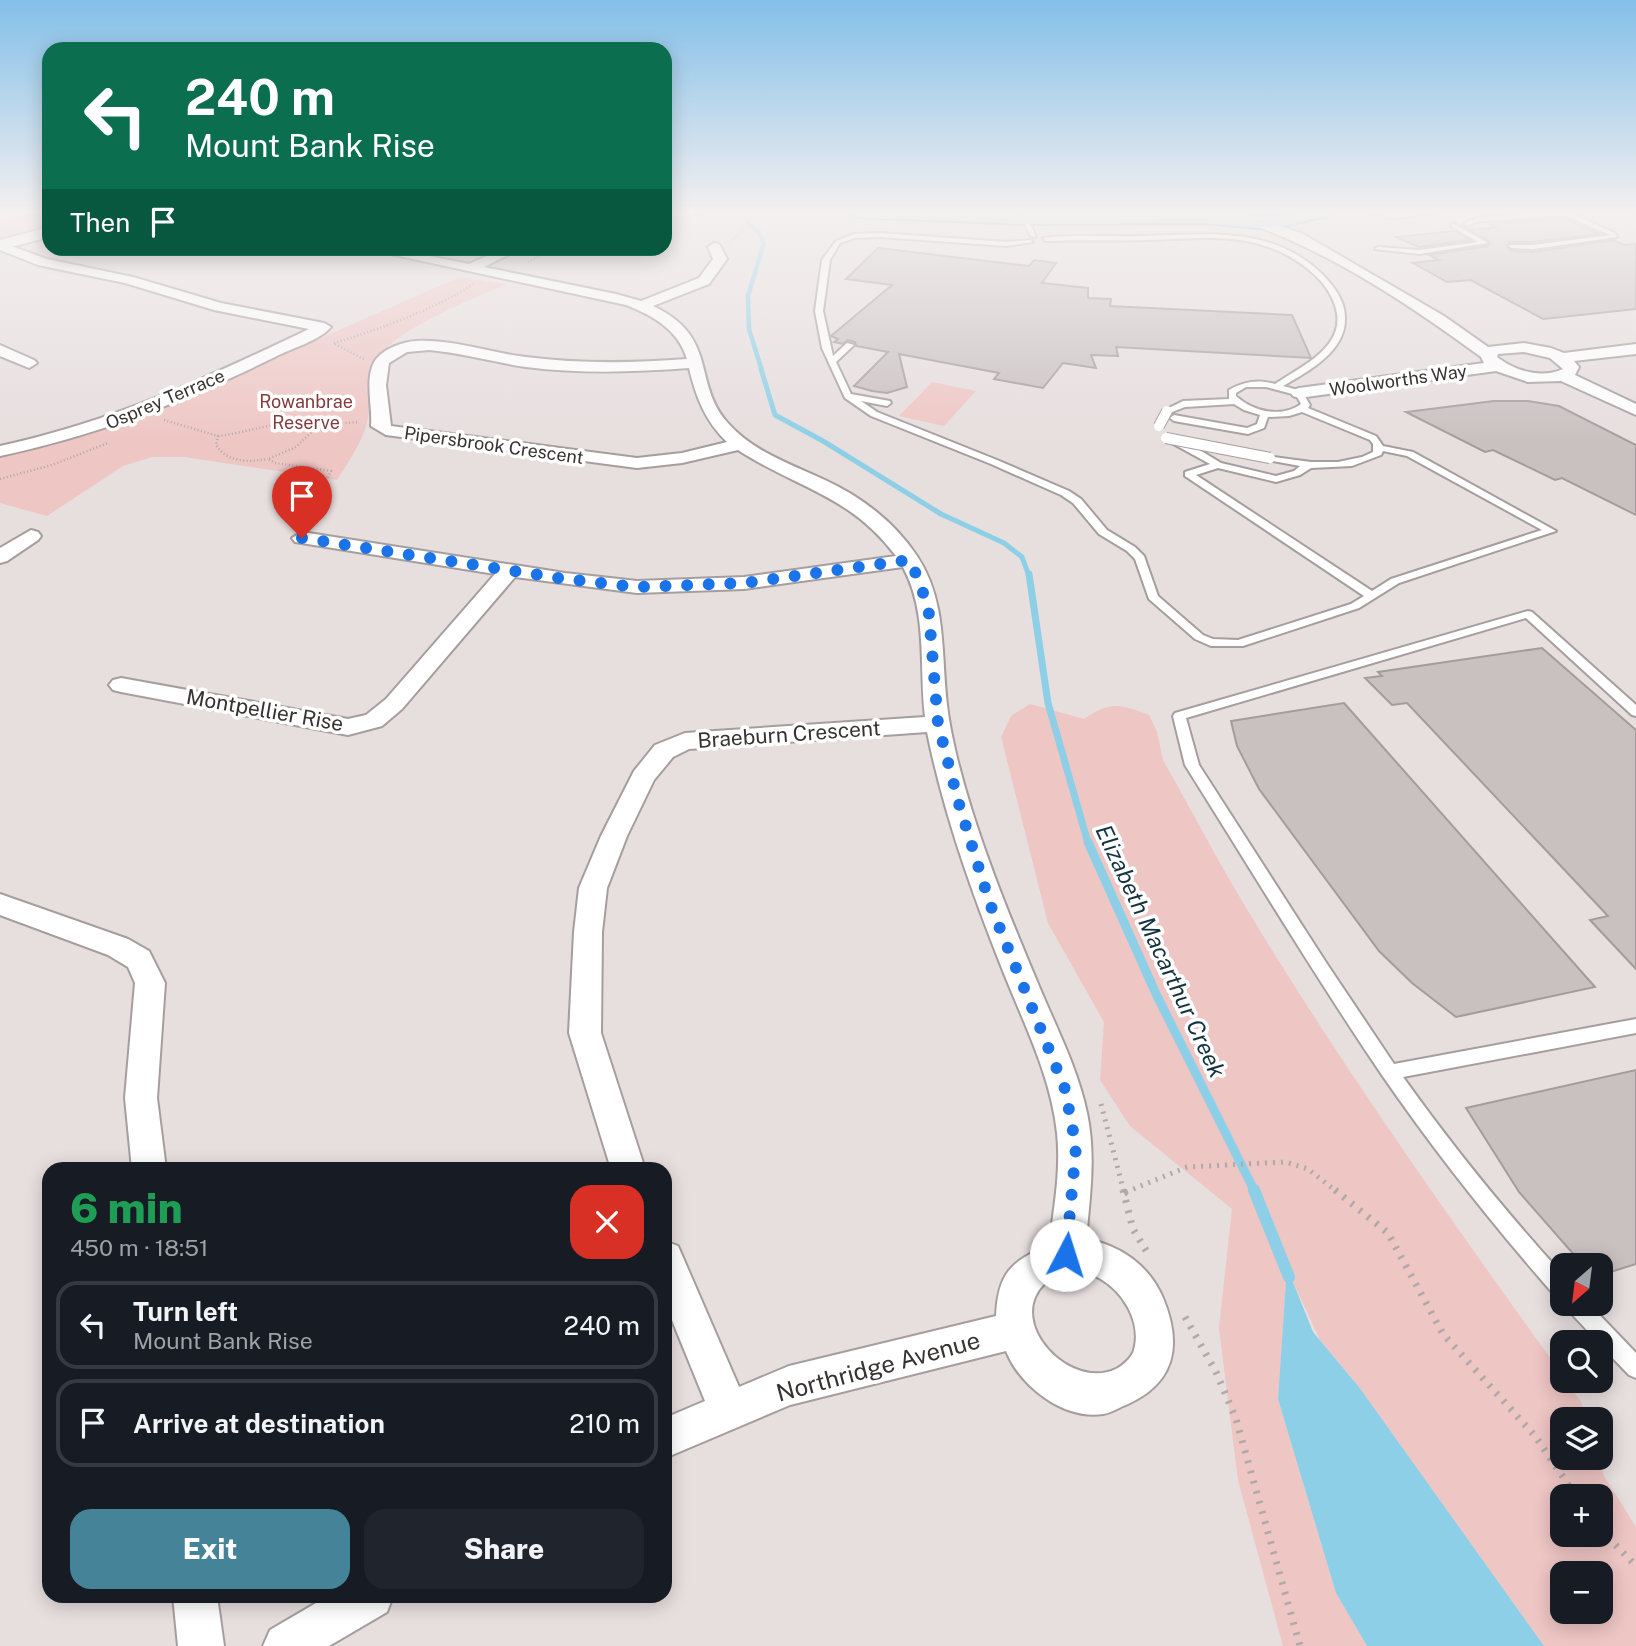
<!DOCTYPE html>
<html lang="en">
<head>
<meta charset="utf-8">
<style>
	body { margin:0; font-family:"Public Sans",sans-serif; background:#20242c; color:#f1f3f6; height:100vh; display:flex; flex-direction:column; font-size:26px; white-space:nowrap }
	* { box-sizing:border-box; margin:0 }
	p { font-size:23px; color:#9ea1a6 }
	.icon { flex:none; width:38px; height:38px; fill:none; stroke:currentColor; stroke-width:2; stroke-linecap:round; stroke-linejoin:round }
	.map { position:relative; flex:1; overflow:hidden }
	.details { position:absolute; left:42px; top:1162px; width:630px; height:441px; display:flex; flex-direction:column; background:#171b24; border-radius:21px; box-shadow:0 4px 18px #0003 }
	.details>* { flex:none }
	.guide { position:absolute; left:42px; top:42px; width:630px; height:214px; border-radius:21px; box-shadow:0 4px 18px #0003; background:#0b6e4f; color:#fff; overflow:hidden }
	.needle { width:46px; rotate:208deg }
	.fabs { position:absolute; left:1550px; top:1253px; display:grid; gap:14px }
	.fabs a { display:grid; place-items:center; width:63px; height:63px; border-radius:14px; background:#171b24; box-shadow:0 4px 18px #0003; font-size:35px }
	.pin { position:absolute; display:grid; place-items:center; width:60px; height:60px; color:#fff; margin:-72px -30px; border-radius:50% 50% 50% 0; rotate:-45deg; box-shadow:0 0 7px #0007 }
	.pin .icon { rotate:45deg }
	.me { position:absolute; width:77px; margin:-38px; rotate:5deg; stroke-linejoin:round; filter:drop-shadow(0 0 5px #0008) }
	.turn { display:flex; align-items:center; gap:24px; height:147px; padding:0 28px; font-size:32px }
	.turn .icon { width:91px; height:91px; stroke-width:2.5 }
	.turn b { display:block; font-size:49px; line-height:60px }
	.then { display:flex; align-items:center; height:66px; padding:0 28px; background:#0003; gap:14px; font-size:26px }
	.round { display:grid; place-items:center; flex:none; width:74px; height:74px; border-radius:21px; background:#20242c }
	.headline { display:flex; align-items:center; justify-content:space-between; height:119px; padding:0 28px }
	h1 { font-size:42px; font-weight:800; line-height:52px; color:#1e9e55 }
	.action { display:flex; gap:14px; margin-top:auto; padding:14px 28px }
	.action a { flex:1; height:80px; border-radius:21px; background:#458398; color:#fff; font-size:28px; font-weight:800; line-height:80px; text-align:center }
	.action a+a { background:#20242c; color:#f1f3f6 }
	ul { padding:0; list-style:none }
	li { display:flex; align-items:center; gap:21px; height:88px; margin:0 14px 10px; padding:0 14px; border:4px solid #363941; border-radius:21px }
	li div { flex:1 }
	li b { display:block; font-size:26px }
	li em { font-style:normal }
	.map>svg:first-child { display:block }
</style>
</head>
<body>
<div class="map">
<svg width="1636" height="1646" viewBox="0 0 1636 1646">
	<rect width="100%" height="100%" fill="#e7dede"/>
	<!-- green -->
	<g fill="#eec6c4" fill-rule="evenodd">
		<polygon points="36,212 49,212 49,228 0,241 0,222"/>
		<path d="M460,277L507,284C474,298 375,336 369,374C367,382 370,392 370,401C369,433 354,453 337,480L184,457H152L123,466L47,516L0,503V456L91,434L138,418Z"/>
		<polygon points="932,382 976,391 944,426 899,416"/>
		<path d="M1030,704L1084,719C1111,701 1120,704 1149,715L1157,732L1163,760C1193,813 1222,869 1254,921C1349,1077 1456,1227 1563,1376V1381H1566L1581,1402L1587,1419H1563V1458H1599L1604,1476L1636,1527V1646H1544L1359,1387L1320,1340L1287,1269L1278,1399L1336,1593L1367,1646H1283L1238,1480L1219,1328L1232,1209L1130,1126L1100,1080L1104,1022L1048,923L1001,737L1011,716ZM1563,1496H1601V1535H1563ZM1563,1573H1601V1612H1563Z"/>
	</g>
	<!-- water -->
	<polygon fill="#8ccfe7" points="1287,1267 1313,1332 1359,1387 1544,1646 1367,1646 1336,1593 1278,1399"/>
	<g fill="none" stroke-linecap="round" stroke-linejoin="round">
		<!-- stream-far4 -->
		<polyline stroke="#8ccfe7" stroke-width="4.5" points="749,212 748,224 759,233 764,243 748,296 749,329 762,371"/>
		<!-- stream-far3 -->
		<polyline stroke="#8ccfe7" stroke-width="5" points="761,369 775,415 823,441 941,514 1004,543 1022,557 1029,576"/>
		<!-- stream-far2 -->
		<polyline stroke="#8ccfe7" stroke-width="7" points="1029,574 1048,703 1088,843"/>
		<!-- stream-far1 -->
		<polyline stroke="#8ccfe7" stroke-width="9" points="1088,842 1157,996 1255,1192"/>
		<!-- stream -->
		<polyline stroke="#8ccfe7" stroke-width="12" points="1254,1190 1289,1277"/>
	</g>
	<!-- building -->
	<g fill="#c9c0c0" stroke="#a49c9c" stroke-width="2">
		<polygon points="1563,218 1599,234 1533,242 1509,242 1507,246 1511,251 1533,252 1613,240 1624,245 1636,244 1636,309 1543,319 1471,280 1447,282 1413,263 1439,260 1429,255 1488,246 1489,241 1470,230 1496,227 1489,224"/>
		<polygon points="1455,231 1470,240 1419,247 1396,237"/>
		<polygon points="878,248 1029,266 1034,260 1056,263 1042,283 1088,288 1088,298 1111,299 1110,306 1292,315 1311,358 1116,347 1118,356 1091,355 1096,368 1063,363 1043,388 994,379 999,373 899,354 907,387 887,393 872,391 854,386 888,352 856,346 855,342 848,340 843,344 834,342 838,339 831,336 892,285 846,279"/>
		<polygon points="1494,401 1528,401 1559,406 1636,445 1636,515 1562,478 1555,480 1493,450 1485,452 1406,412"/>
		<polygon points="1542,648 1636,730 1636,969 1590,920 1608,916 1407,703 1392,705 1365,678 1382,676 1378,672"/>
		<polygon points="1344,703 1595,987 1456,1017 1412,983 1379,951 1259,789 1237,746 1231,721"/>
		<polygon points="1636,1070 1636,1264 1601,1275 1601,1265 1583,1265 1519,1192 1466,1108"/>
	</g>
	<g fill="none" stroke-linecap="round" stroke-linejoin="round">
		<defs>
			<g id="service">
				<polygon points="1364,212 1444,212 1394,218"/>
				<polygon points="1547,212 1568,212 1615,233 1617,237 1533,249 1511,248 1509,245 1533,245 1610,235 1563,215 1476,222 1467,226 1464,224 1475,218"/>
				<polygon points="1025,217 1028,219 1036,237 1031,236 1022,219"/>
				<polygon points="1453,223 1488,243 1419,254 1375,249 1378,247 1419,250 1478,242 1451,226"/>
				<path d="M880,233L1006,242L1030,240L1033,242L1006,246L880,237L855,238L840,243L830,260L823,311L833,356L847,343L854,345L836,362L851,394L890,401L891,403L887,406L861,401L877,412L997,460L1069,491L1081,499L1107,530L1135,547L1144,556L1158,596L1203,635L1213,639L1238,640L1351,604L1364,596L1185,476V472L1210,464L1168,441L1173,438L1188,443L1221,463L1276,476L1294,471L1300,466L1267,460V456L1311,462H1338L1362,457L1373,452V444L1370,440L1302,412L1289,416L1268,417L1264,428L1248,434L1174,421L1170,418L1174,415L1247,428L1257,424L1260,415L1244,410L1234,404L1185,407L1167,414L1163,411L1183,401L1229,399V390C1243,382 1258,379 1275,384C1305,364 1354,343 1332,298C1326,285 1316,275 1304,266C1254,229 1204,239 1146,240C1112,241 1079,240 1045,241L1043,238C1074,234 1107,237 1139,236C1203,235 1270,224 1321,273C1331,283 1341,295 1344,309C1352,348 1312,369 1283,386L1302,391L1310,405L1308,408L1376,436L1383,446L1413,452L1556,531L1399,583L1359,608L1243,646H1211L1195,639L1149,599L1135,559L1127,551L1099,534L1073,503L1061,495L991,464L871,416L845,398L822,348L815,311L822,260L836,241L854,234ZM1246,387H1266L1296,395L1301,404C1282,418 1253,412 1236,396V393ZM1383,451L1407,456L1542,530L1391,579L1372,591L1196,475L1218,468L1276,482L1300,475L1311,468L1352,466L1381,455Z"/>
				<path d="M1528,611L1532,612L1636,705V716L1632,715L1526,618L1186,718L1199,765L1327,964L1394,1064L1636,1019V1033L1403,1077C1452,1146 1506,1212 1563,1275V1300L1556,1297C1494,1226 1435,1152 1382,1075C1314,975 1250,868 1185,765L1173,716L1175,713Z"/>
				<polygon points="1566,1304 1589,1304 1636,1353 1636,1378 1629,1375 1601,1346 1601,1342 1598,1342 1569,1311"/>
			</g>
			<g id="minor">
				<path d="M1257,218L1303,234L1444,316L1488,347L1524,343L1551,348L1564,353L1636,344V354L1574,361L1579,367L1575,375L1636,404V415L1561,381L1528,382L1496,371L1299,398L1293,396L1291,393L1293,390L1299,388L1484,363L1481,357C1413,307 1332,253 1253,225L1251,222ZM1524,352L1550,358L1563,369C1541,379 1515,371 1497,357L1498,354Z"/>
				<path d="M0,242L47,259L133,277L221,303L324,323L331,327C319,341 292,348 275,357C183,402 101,434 0,456V446C115,421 204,379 309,329L214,310L125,283L38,265L0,250Z"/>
				<path d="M714,243L719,244L727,259L709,284L653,306C719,337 692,382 727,422C753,452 791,464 825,480C862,497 895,523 917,556C947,601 941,653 947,705C949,723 953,741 957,758C977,838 1009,915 1041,991C1058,1031 1078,1070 1087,1113C1096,1155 1090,1197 1086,1239C1120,1245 1149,1265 1163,1298C1182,1344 1176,1382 1128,1404C1120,1407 1111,1413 1103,1414C1063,1420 1020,1386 1006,1351L790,1405L665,1458V1418L705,1401L665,1303V1241L678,1246L739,1387L789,1366L996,1316C998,1272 1012,1261 1049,1245C1054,1208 1061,1170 1057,1133C1051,1076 1024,1024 1003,971C972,893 944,815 927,732L689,749L673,757L654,780L627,836L607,888L602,932L601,1033L645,1169H611L569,1033L574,932L579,888L601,836L634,771L655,745L685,733L925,717C919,667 928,613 903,567L744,589L637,593L515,577L402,709L382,726L348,735L121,692L113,690L109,685L113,680L121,678L348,719L366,715L386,699L495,574L295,542L292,538L302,532L565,573L637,581L744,577L896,556C849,494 798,489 738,450L682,463L637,468L386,435L371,426C373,406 363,375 377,358C386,348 402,342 416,341C453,339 490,353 526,357C580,364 634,363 687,359C678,329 653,316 626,305L362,248H390L469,264L504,248H522L484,267L616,294L641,301L699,278L713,259L708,247ZM429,350C462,353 493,362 526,367C580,374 635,372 689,368C696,397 705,421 727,442L682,453L637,458L391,426L386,385L389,363L407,352ZM1068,1272C1078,1273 1090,1273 1099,1278C1123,1291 1142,1322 1134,1350C1132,1357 1123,1366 1116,1369C1070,1391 1005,1323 1044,1284C1050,1279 1061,1276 1068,1272Z"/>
				<polygon points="0,345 34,360 37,363 29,368 0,356"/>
				<polygon points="31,530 38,532 41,536 38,540 7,561 0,563 0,548"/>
				<polygon points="0,894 128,939 149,951 165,983 157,1098 166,1169 132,1169 125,1098 135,983 128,967 108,955 0,915"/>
				<polygon points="173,1596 217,1596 224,1646 178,1646"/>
				<polygon points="328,1596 393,1596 387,1612 329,1646 263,1646 270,1630"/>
			</g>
			<polygon id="tertiary" points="49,227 49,237 0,250 0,240"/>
			<polygon id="primary" points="845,212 1235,212 1257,217 1330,212 1327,216 1283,226 1257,228 1206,223 1025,224 854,217"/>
		</defs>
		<!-- service casing -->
		<use href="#service" stroke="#a69e9e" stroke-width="4"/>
		<!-- minor casing -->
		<use href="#minor" stroke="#a69e9e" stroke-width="4"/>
		<!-- tertiary casing -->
		<use href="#tertiary" stroke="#a69e9e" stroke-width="4"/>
		<!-- primary casing -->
		<use href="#primary" stroke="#3593af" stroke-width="4"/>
		<!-- path-far2 -->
		<g stroke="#b0a9a9" stroke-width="2.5" stroke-dasharray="1 2.5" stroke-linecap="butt">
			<polyline points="675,212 718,219 742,212"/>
			<polyline points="730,242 743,231 743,222 738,215"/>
			<polyline points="528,262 554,248"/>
			<path d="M334,343C375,331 438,308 473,284"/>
			<polyline points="335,344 364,359"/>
			<path d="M164,420L218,436L216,445C228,463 248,462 268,459"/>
			<path d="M218,436C253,432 283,417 319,425"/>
			<polyline points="0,479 52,465 108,443"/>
			<polyline points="303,520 331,471 275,463 268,459 296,447 319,425 358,422"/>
		</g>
		<!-- path-far1 -->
		<g stroke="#b0a9a9" stroke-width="5" stroke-dasharray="2 6" stroke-linecap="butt">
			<polyline points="1101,1104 1124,1192"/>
			<polyline points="1126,1192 1187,1167 1286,1162 1308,1169 1337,1192"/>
		</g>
		<!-- path -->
		<g stroke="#b0a9a9" stroke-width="7" stroke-dasharray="2.5 8" stroke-linecap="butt">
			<polyline points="1123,1190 1133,1229 1147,1252"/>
			<polyline points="1335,1190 1388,1233 1443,1334 1535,1436 1576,1496"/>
			<polyline points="1124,1193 1130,1190"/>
			<polyline points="1185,1317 1216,1372 1236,1419 1300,1646"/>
			<polyline points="1601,1530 1636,1566"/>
		</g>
		<!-- service -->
		<use href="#service" fill="#fff" fill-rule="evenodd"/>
		<!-- minor -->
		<use href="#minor" fill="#fff" fill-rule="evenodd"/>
		<!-- tertiary -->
		<use href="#tertiary" fill="#fff" fill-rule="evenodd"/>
		<!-- primary -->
		<use href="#primary" fill="#86ddf7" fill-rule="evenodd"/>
		<defs>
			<g id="service-bridge">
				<polyline points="1159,426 1167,411"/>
				<polyline points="1166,438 1270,458"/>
			</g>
		</defs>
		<!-- service-bridge casing -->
		<use href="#service-bridge" stroke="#a69e9e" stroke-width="12" stroke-linecap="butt"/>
		<!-- service-bridge -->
		<use href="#service-bridge" stroke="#fff" stroke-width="10"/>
	</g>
	<!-- sky -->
	<linearGradient id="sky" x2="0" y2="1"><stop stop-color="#83bfe8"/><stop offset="0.48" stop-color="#f4f0f0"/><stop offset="1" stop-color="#f4f0f0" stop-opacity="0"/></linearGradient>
	<rect width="1636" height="443" fill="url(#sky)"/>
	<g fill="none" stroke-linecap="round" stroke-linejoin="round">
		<!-- route -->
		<polyline stroke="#1a73e8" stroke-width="12" stroke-dasharray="0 21.6" points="302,538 565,579 637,587 744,583 909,560 920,582 929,614 938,724 959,804 990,904 1065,1089 1076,1147 1066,1255"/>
	</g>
	<g text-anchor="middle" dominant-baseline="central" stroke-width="7" stroke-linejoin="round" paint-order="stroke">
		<!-- far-street labels -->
		<g font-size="18" fill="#363332" stroke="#fff">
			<text transform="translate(1398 380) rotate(-8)">Woolworths Way</text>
			<text transform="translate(165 399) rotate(-23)">Osprey Terrace</text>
			<text transform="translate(494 445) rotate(8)">Pipersbrook Crescent</text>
		</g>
		<!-- far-park labels -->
		<g font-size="18" fill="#86393b" stroke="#fff">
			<text x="306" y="401">Rowanbrae<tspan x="306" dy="21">Reserve</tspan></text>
		</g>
		<!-- street labels -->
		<g font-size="21" fill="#363332" stroke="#fff">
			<text transform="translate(265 710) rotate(10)">Montpellier Rise</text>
			<text transform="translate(789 734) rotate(-4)">Braeburn Crescent</text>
		</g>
		<!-- water labels -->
		<g font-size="23" font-style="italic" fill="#12333e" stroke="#fff">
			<text transform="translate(1161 951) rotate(65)">Elizabeth Macarthur Creek</text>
		</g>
		<!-- near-street labels -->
		<g font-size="24" fill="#363332" stroke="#fff">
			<text transform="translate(878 1366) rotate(-15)">Northridge Avenue</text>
		</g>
	</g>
</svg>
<div class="fabs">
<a><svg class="needle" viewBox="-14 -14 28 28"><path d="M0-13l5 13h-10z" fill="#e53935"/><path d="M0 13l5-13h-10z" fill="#9ea1a6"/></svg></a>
<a><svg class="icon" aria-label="search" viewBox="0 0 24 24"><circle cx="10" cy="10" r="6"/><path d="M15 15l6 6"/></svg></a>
<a><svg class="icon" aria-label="layers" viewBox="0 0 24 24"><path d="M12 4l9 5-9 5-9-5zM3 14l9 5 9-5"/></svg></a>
<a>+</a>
<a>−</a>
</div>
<div class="pin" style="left:302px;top:538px;background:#d93025"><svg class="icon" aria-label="arrive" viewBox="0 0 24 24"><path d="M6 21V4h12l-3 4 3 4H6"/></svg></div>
<svg class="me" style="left:1066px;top:1255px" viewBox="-20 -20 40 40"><circle r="19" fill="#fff"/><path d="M0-13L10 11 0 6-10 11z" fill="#1a73e8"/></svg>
<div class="guide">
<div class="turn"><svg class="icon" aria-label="left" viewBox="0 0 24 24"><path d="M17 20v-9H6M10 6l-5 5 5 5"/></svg><div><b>240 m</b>Mount Bank Rise</div></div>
<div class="then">Then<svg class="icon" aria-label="arrive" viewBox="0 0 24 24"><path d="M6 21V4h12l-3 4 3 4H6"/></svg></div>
</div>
<section class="details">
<div class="headline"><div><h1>6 min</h1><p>450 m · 18:51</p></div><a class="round" style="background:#d93025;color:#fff"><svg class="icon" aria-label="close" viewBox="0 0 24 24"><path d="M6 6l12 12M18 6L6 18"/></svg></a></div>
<ul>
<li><svg class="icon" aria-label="left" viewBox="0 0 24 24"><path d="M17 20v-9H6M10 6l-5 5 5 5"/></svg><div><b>Turn left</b><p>Mount Bank Rise</p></div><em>240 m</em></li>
<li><svg class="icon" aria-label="arrive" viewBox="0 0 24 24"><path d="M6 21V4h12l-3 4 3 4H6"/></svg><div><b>Arrive at destination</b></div><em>210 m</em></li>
</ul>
<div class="action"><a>Exit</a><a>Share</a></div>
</section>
</div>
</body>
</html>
